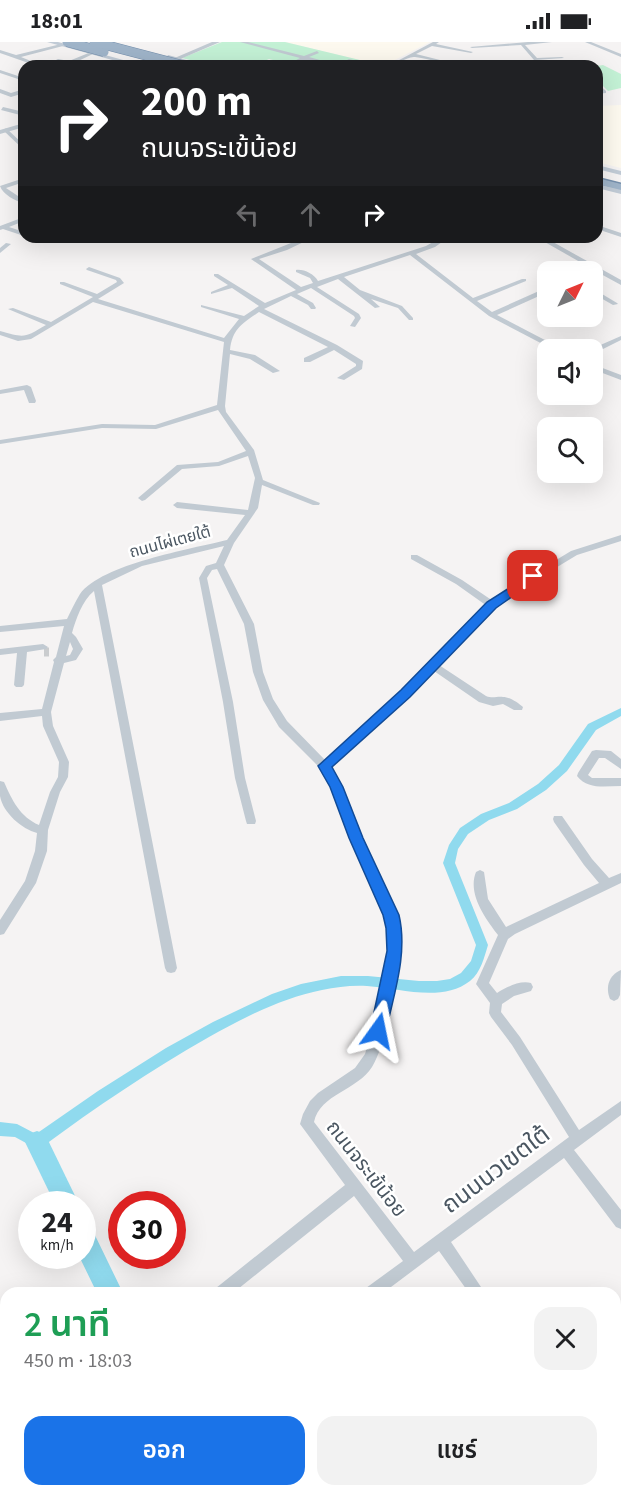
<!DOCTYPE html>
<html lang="th">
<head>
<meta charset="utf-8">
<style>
	body { margin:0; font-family:"Source Sans 3","Noto Sans Thai",sans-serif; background:#f2f2f2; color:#202124; height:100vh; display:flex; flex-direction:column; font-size:22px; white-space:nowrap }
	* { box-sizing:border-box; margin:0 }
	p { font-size:20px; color:#757577 }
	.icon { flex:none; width:33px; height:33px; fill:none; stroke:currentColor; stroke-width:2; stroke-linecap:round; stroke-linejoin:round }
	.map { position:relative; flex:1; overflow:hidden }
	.sheet { position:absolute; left:0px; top:1245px; width:621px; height:210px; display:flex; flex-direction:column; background:#fff; border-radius:18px 18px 0 0; box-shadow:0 6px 24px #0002 }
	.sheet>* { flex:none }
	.top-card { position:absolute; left:18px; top:18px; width:585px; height:183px; border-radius:18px; box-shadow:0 6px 24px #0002; background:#202124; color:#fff; overflow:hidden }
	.needle { width:39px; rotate:47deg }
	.controls { position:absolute; left:537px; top:219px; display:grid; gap:12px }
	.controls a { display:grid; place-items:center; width:66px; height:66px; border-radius:12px; background:#fff; box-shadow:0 6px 24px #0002; font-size:30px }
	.speed { position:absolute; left:18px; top:1149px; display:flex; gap:12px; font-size:30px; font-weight:700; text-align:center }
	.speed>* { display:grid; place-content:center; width:78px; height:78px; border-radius:50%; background:#fff; box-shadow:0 6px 24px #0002; line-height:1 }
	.speed small { font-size:15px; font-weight:400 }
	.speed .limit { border:9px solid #d22; background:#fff; color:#111 }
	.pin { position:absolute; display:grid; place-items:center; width:51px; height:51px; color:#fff; margin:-26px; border-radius:12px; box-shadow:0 3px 9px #0006 }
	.me { position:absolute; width:66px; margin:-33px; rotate:12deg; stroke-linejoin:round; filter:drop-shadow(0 0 4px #0008) }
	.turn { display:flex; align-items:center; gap:21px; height:126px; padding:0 24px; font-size:27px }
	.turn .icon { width:78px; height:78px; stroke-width:2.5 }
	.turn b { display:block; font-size:42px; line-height:51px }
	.lanes { display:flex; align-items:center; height:57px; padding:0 24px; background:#0003; justify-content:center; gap:30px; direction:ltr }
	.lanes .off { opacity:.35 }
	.round { display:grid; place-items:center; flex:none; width:63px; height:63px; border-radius:18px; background:#f2f2f2 }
	.overview { display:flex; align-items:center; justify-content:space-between; height:102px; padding:0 24px }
	h1 { font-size:36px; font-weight:600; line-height:45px; color:#1e9e55 }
	.action { display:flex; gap:12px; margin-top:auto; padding:12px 24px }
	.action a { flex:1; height:69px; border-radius:18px; background:#1a73e8; color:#fff; font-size:24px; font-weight:600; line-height:69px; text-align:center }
	.action a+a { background:#f2f2f2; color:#202124 }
	.status { display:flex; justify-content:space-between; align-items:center; height:42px; padding:0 30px; background:#fff; direction:ltr }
	.status svg { height:16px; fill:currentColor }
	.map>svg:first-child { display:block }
</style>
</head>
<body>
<div class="status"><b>18:01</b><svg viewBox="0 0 49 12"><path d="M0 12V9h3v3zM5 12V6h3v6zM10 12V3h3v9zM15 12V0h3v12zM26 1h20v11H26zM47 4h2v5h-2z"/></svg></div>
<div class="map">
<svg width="621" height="1455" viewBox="0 0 621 1455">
	<rect width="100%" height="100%" fill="#f5f3f3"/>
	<!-- commercial -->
	<g fill="#fdf9ef">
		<polygon points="285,0 430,0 383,24"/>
		<polygon points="621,63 621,126 597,120 597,64"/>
	</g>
	<!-- green -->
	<g fill="#c3f1d5">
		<polygon points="222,0 285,0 385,24 287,24 289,22 269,17 254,24 213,24 182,16"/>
		<polygon points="603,23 621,32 621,46 608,49 597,38 597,24"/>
	</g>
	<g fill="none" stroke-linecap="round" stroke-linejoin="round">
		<!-- canal -->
		<g fill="#90daee" fill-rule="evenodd">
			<path d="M621,666V674L596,688L567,729L546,748L517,767L489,778L468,792L458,807L455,821L488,903C484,916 481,930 470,939C442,961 399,946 367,944C352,943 337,945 322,948C282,956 245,975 209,995C151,1028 96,1065 42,1105L37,1107L15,1095L0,1094V1080L17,1082L36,1092L98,1049L166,1006L213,980L272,952L301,942L341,934H368L419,939H437L450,937L461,931L471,919L476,903L443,821L449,803L460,786L481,772L509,761L538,742L559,723L588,682Z"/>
			<polygon points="133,1449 152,1449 150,1455 131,1455"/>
		</g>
		<!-- river -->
		<g fill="#90daee" fill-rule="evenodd">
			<polygon points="37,1089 45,1092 79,1162 55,1162 25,1100 29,1092"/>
			<polygon points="82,1182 91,1185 123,1251 97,1251 79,1214 82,1214"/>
			<polygon points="615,1402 621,1405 621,1436 615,1433"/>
		</g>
		<!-- minor-tunnel -->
		<polyline stroke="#caccce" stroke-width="9" stroke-dasharray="9 4.5" stroke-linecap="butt" points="44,610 49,610"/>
		<defs>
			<polygon id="trunk" points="597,136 621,142 621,148 597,142"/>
		</defs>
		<!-- trunk casing -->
		<use href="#trunk" stroke="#7690ad" stroke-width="3"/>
		<!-- minor -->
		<g fill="#c1cad2" fill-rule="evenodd">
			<path d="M240,0H248L304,14L317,9L319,11L309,15L338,23L349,17L353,18C335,30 326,19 307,18C300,17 293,24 285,24L300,16Z"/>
			<path d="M433,0H439L436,2L473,10L471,11L432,4L416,12L464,24C447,24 432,17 415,15C406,14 398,24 388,24Z"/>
			<polygon points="528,0 552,0 525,3 537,16 562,15 564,16 534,18 521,3 472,6 470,5"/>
			<polygon points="585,0 591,0 621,12 621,15"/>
			<polygon points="61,2 63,4 21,15 43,24 37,24 0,11 0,8 16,13"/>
			<polygon points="91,10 95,11 74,21 84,24 76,24 56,18 58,17 69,19"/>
			<polygon points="0,28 24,36 24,39 0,31"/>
			<polygon points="597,41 606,49 606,51 597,52 597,48 600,48 597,45"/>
			<polygon points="0,47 11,51 24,47 24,51 11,55 0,51"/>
			<polygon points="3,65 24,70 24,74 1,68"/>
			<polygon points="6,86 24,103 24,108 4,89"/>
			<path d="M24,136V140L6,146L24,158V162C15,158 3,153 0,144Z"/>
			<polygon points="24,175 24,179 9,185 24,190 24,194 3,187 0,188 0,184"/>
			<polygon points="597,183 621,191 621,195 597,187"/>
			<path d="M306,195L312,196L287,208L259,217L301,245L313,241L310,236L296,230V228C304,227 314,232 318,239L426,204L442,195H449L435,205L416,212L473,256L522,237H526V239L477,259L492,270L548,245V250L497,273L564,308H554L489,274L410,213L344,235L360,248L402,264L413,276V278H409L398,266L371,257L380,265L375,266L338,237L317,245L359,272L361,276L355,285L350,284L355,276L354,274L311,246L297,252L313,261L316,266L315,267H311L308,263L291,254L264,267L337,303L363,319L362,327L344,338L337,336L356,324V322L334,308L310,320H304V316L328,305L259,270C243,281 232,287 230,308L255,313L280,329L273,331L250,317L230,312L225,364L226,370L254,408L263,438L320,461L319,463H313L262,443L258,466L234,501L224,523L254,582L263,630L273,657L287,679L325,718L403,648L487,564L456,542L411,517V513H417L462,538L493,559L500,552L571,509L621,493V499L577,513L506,556L439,623L486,654C493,657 497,654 503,655C510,655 518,661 523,665L522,668H514L503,662L493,664L479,660L434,629L409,654L331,725C344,749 352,775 363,800C375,825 394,858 399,884C405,914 388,999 372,1025C358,1048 320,1052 314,1080L414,1210L569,1095L512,1003L491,975L489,971L490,961L476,942L498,893C486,877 467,852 476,830L480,828L484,830L488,857L506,885L599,841L584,823L554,780L553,777L554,774H562L592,817L609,836L621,831V841L515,892L508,897L489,941L497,951C507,945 520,938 531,941L533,945L531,949L514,954L502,962L501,970L520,995L579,1088L621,1059V1073L574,1108L621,1168V1187L616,1185L564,1116L451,1200L485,1251H469L439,1209L383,1251H364L366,1246L403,1219L354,1154L233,1251H214L216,1246L345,1143L300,1082L303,1072L310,1059L318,1051L355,1026L365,1012L373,986L385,934L389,910L388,887L385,873L350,796L331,745L321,727L279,685L263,658L253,630L244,582L217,527L212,528L207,536L233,660L245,736L256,779L255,782H247L246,779L235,736L223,660L199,536L206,524L216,521L224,504L142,524L102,543L177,926L175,930L171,931L167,930L165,926L94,549C82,559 76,577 72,591L76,595L83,607L76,618L64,621L51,670L53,684L69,720L68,735L60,750L48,788L47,809L36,841L4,892L0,893V878L25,839L35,809L37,791C22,787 3,771 0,754C0,749 0,744 0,739L4,740C12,758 20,775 39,783L50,750L58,735L59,720L43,684L42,674L0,679V671L42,667L54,620L53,618L56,615L64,584L0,590V584L67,577C71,569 75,560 80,552C102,522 191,507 227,498L245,473L177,466L173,463L177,460L248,468L255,436L248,414L219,424L182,427L145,458L142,459L138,456L177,423L218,420L246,409L218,368L156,387L102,386L0,402V398L102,382L155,383L217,363L224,300L93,260L31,297L18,299L0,293V289C25,296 24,296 46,283L8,267L13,266L51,280L93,255L60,242V240H64L97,252L117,240L116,238L87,228L86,227L89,225L120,236L124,241L98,257L224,296L239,277L201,265V263L244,274L259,264L232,246L211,252V250L228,243L214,234V232H218L265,261L296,248L251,217ZM70,600L73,607L70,613L66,614Z"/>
			<polygon points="536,195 544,195 621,238 621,243 599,231 592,233 592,230 590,230 594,228"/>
			<polygon points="6,201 11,202 0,211 0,206"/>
			<polygon points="592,246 617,261 618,262 613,263 592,251"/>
			<polygon points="592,267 596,269 596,271 592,272"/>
			<polygon points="574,274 582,274 583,276 580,278"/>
			<polygon points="621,294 621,298 595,311 592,311 592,308 589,308"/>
			<polygon points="545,314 548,314 548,319 542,317"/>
			<polygon points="592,322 621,333 621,338 592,327"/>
			<polygon points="27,343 31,345 36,359 35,361 29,361 24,348 0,352 0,348"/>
			<polygon points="43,602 48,605 46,607 27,610 24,643 22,645 16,645 14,643 17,611 0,613 0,607"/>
			<path d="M596,708L611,709L621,717V727L605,716H599L588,733L592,736H621V744C605,744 588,748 577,734L578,731L592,709Z"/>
			<path d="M621,928L620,953L618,957L614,959L610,957C605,945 609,933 621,928Z"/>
			<polygon points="0,1283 6,1287 6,1338 0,1342"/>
			<polygon points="615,1342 621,1344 621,1360 615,1358"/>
			<polygon points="201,1449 219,1449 217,1455 199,1455"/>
		</g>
		<!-- tertiary -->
		<g fill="#c1cad2" fill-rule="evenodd">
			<polygon points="212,0 220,0 164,24 156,24"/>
			<polygon points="24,81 24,85 0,92 0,88"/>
		</g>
		<!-- secondary -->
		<g fill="#c1cbd6" fill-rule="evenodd">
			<polygon points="47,0 58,0 145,24 134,24"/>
			<polygon points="168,13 205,23 206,24 195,24 166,16"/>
			<polygon points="597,123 621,129 621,133 597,127"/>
			<polygon points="597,142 621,147 621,152 597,146"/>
		</g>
		<!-- trunk -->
		<use href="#trunk" fill="#9fb4c9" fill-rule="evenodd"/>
		<defs>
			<g id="trunk-bridge">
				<polyline points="67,0 104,10"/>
				<polyline points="94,0 186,24"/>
			</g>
		</defs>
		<!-- trunk-bridge casing -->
		<use href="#trunk-bridge" stroke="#7690ad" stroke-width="10" stroke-linecap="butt"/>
		<!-- trunk-bridge -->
		<use href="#trunk-bridge" stroke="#9fb4c9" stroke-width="9"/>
	</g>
	<!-- route -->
	<path fill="#1a73e8" stroke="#114b97" stroke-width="1.5" d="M533,531L537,532V537L496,566L410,655L332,725L343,745L363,796L399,873C408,912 394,951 386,989L384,994L378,996L373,994L370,989L387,909L386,886L383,873L349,796L330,745L318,724L401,648L487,560Z"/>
	<g text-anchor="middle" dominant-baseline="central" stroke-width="5" stroke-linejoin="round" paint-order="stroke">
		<!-- far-street labels -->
		<g font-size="16" fill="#4a5661" stroke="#fff">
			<text transform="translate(170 500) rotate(-15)">ถนนไผ่เตยใต้</text>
		</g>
		<!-- street labels -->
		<g font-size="20" fill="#4a5661" stroke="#fff">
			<text transform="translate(366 1127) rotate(52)">ถนนจระเข้น้อย</text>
		</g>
		<!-- near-street labels -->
		<g font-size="24" fill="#4a5661" stroke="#fff">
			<text transform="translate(496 1128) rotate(-37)">ถนนนวเขตใต้</text>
		</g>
	</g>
</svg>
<div class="controls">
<a><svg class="needle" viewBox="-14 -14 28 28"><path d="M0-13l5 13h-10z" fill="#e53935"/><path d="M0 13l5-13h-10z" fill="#757577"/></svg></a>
<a><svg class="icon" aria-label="sound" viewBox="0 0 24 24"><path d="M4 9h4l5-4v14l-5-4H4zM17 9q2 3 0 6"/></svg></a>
<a><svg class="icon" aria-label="search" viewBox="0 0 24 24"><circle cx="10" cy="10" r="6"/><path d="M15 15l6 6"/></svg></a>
</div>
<div class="speed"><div>24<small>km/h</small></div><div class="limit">30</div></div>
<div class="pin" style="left:533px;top:534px;background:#d93025"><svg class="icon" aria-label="arrive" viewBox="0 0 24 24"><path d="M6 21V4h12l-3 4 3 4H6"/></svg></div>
<svg class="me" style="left:378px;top:989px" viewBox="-20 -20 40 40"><path d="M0-17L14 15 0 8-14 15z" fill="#1a73e8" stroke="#fff" stroke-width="4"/></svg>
<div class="top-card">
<div class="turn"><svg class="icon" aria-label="right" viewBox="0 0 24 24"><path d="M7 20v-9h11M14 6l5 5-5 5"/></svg><div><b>200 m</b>ถนนจระเข้น้อย</div></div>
<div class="lanes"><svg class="icon off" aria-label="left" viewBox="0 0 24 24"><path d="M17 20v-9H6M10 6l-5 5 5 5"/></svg><svg class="icon off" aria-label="ahead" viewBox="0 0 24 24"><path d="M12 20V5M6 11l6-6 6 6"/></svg><svg class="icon" aria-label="right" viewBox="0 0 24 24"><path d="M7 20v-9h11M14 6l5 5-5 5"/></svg></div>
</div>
<section class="sheet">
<div class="overview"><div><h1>2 นาที</h1><p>450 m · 18:03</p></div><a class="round"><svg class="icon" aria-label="close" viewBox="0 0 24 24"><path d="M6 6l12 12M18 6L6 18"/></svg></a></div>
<div class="action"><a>ออก</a><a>แชร์</a></div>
</section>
</div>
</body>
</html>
